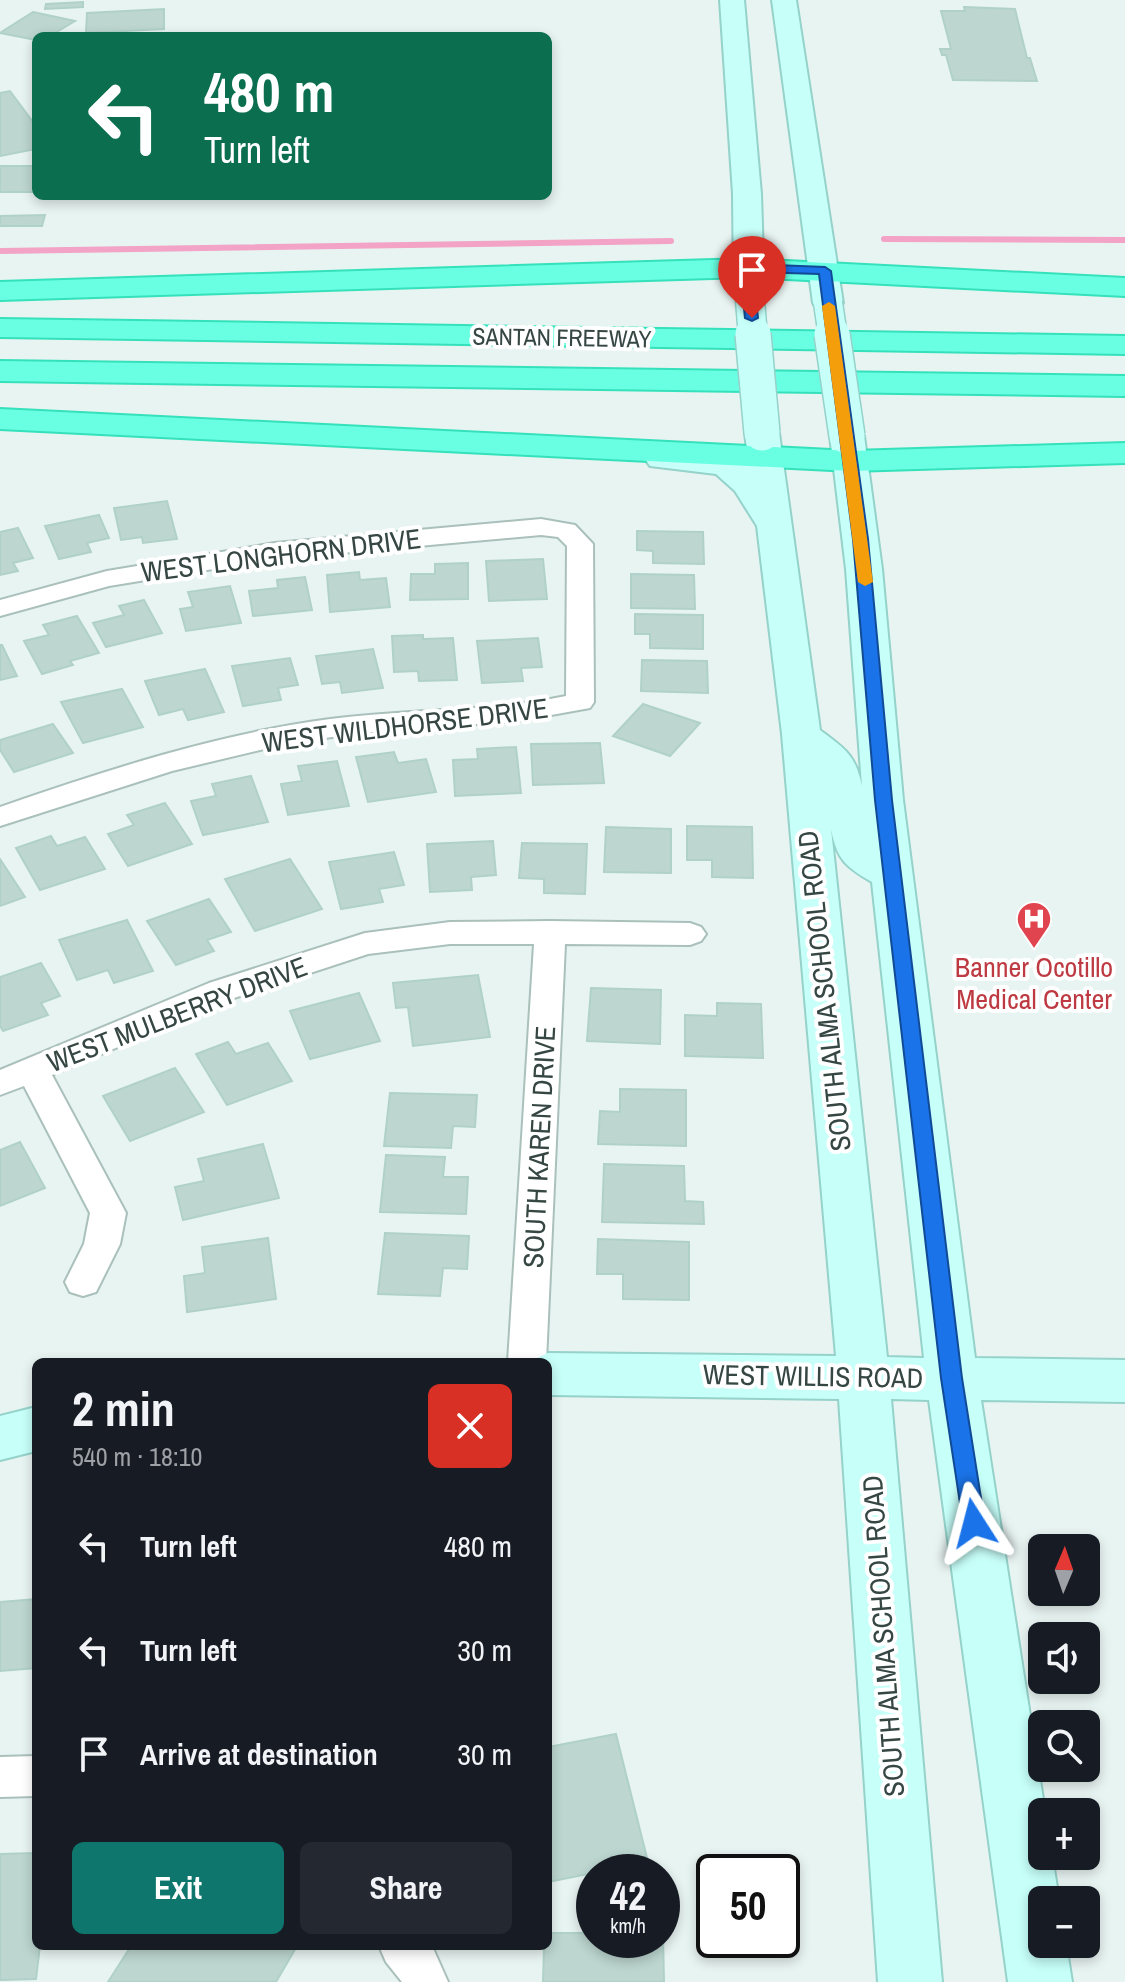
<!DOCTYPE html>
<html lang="en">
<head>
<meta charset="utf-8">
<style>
	body { margin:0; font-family:"Archivo Narrow",sans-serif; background:#242831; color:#f1f3f6; height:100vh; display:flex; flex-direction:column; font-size:30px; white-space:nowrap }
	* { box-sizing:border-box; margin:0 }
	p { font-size:26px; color:#9ea1a6 }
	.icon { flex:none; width:44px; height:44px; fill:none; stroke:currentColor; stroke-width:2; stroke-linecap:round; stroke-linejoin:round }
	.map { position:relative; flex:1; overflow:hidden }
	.drawer { position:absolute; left:32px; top:1358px; width:520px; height:592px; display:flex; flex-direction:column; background:#171b24; border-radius:12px; box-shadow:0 4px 12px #0003 }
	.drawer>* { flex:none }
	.hud { position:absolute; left:32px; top:32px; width:520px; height:168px; border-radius:12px; box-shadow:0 4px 12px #0003; background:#0b6e4f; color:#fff; overflow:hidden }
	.needle { width:52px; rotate:2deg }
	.buttons { position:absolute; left:1028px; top:1534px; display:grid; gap:16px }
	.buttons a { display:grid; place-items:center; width:72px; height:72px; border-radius:12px; background:#171b24; box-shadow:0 4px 12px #0003; font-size:40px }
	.speed { position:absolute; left:576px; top:1854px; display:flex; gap:16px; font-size:40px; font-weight:700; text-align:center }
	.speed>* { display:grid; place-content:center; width:104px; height:104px; border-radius:50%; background:#171b24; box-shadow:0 4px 12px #0003; line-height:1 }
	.speed small { font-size:20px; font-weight:400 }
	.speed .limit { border:4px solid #111; border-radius:12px; background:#fff; color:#111 }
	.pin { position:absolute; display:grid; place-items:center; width:68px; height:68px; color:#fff; margin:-82px -34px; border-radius:50% 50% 50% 0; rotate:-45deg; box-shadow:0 0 8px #0007 }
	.pin .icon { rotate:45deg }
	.me { position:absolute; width:88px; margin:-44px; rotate:351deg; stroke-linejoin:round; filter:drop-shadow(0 0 6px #0008) }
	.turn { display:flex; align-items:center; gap:28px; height:168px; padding:0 40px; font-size:36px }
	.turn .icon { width:104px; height:104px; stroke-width:2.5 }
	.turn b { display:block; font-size:56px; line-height:68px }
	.round { display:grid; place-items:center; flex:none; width:84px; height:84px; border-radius:12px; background:#242831 }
	.headline { display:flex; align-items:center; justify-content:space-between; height:136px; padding:0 40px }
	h1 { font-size:48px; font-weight:800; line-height:60px }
	.cta { display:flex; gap:16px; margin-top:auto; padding:16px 40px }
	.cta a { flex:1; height:92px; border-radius:12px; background:#0f766e; color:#fff; font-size:32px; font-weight:800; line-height:92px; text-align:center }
	.cta a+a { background:#242831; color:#f1f3f6 }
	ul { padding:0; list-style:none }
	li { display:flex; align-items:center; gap:24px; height:104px; padding:0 40px }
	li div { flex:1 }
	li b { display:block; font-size:30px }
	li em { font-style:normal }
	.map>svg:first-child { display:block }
</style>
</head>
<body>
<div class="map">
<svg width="1125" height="1982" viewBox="0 0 1125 1982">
	<rect width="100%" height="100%" fill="#e8f4f2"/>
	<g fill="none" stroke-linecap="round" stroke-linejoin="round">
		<!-- stream -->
		<g stroke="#f2a3c6" stroke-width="6">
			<polyline points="884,239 1125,240"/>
			<polyline points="0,251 671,241"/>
		</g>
	</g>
	<!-- building -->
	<g fill="#bdd6d0" stroke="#b0d1c9" stroke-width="2">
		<polygon points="83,2 83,7 45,9 46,4"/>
		<polygon points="964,7 1015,9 1027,58 1030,58 1037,81 953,80 946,55 942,55 940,49 951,49 941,11 965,11"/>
		<polygon points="164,9 164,29 86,33 87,13"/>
		<polygon points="33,12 75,21 50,36 36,36 36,40 0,33"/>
		<polygon points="10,91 36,126 36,149 0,156 0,93"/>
		<polygon points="0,166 36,166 35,192 0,192"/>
		<polygon points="45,215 42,226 0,226 0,216"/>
		<polygon points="167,501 177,539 143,543 142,537 121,540 114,508"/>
		<polygon points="99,515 109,538 87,543 91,552 59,559 45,526"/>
		<polygon points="18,528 33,558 13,563 18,571 0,575 0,532"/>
		<polygon points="637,531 703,532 704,564 653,563 653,551 637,550"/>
		<polygon points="543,559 547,599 489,601 486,561"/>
		<polygon points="468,563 468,599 410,600 411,574 435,574 435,564"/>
		<polygon points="359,572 360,580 386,578 390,607 330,612 327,575"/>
		<polygon points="631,574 694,575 695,609 631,608"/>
		<polygon points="305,577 312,610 253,616 249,591 278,588 277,580"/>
		<polygon points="230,586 241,623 186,631 180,609 193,607 188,592"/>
		<polygon points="144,600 162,633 106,647 93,623 124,615 119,606"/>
		<polygon points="635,614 703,615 703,649 650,648 650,634 635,634"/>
		<polygon points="77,616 99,653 70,661 73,665 42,674 24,641 49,635 43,625"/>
		<polygon points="423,635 423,639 453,638 457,680 419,681 418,671 394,672 392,636"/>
		<polygon points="538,638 542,667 521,668 523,681 482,683 477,641"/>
		<polygon points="0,645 2,645 17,676 0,680"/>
		<polygon points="373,649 383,688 342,693 340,682 322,684 316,656"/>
		<polygon points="290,658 298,685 278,688 281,700 243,706 232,666"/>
		<polygon points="642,660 707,661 708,693 641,691"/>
		<polygon points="205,669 224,712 188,720 183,709 159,715 145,681"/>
		<polygon points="122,689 143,727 83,743 61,702"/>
		<polygon points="643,704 700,723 670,756 613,736"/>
		<polygon points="53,724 73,753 14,772 0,750 0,740"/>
		<polygon points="600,743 604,783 533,785 531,744"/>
		<polygon points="516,747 521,793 455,796 453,760 478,759 477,749"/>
		<polygon points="394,752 398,763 426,759 436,792 368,802 356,757"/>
		<polygon points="337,761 349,806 288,815 281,784 302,781 298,766"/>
		<polygon points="251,776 268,822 203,835 191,801 216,796 212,784"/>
		<polygon points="165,803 192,844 128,866 108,834 134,825 127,815"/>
		<polygon points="687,826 752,827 753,878 712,877 712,860 687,860"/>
		<polygon points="606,827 671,829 671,873 604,872"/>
		<polygon points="51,836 57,846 85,837 105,869 40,890 16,848"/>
		<polygon points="493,841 496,875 471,877 472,890 430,892 427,844"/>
		<polygon points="522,843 587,844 585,894 544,893 544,879 519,878"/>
		<polygon points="394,852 404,885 379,889 383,902 341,909 329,862"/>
		<polygon points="0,859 25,897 0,906"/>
		<polygon points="290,859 322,909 255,931 225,879"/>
		<polygon points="209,899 231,932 207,940 214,951 176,965 147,921"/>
		<polygon points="127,920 153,971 114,983 108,970 77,980 59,940"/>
		<polygon points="41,963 60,996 41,1003 48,1015 3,1031 0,1026 0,977"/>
		<polygon points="478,975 490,1037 413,1046 408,1007 396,1008 393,983"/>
		<polygon points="591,988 661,990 660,1044 587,1041"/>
		<polygon points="359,993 380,1041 310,1059 290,1011"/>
		<polygon points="717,1003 761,1004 763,1058 685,1056 685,1015 717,1016"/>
		<polygon points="228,1042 236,1054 268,1043 292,1081 227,1105 196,1054"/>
		<polygon points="175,1068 204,1112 130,1141 103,1096"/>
		<polygon points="620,1089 686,1090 686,1146 598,1144 600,1111 620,1112"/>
		<polygon points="390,1093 477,1095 475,1127 453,1126 451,1148 384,1146"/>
		<polygon points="20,1142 45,1188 0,1206 0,1150"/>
		<polygon points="263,1144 279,1198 183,1220 175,1187 204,1181 198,1159"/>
		<polygon points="386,1155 445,1157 443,1177 468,1177 466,1214 380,1212"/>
		<polygon points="604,1164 684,1166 685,1201 703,1202 704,1224 602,1222"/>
		<polygon points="385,1233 469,1236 467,1269 443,1268 440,1296 378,1294"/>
		<polygon points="268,1238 276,1299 187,1312 184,1276 205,1273 202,1247"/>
		<polygon points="598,1239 689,1242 689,1300 623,1299 623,1274 597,1274"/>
		<polygon points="36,1599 36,1668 0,1671 0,1602"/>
		<polygon points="616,1734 648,1862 548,1882 548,1747"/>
		<polygon points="36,1853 36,1946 40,1946 36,1979 0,1980 0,1854"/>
		<polygon points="548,1933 594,1933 594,1940 662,1940 663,1935 664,1982 543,1982 544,1946 548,1946"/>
		<polygon points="131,1946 297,1946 276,1982 108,1982"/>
	</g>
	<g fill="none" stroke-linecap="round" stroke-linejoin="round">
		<defs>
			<g id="street">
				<path d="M541,519L575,525L593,544L594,702L590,708L518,721L359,733L285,744L172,771L0,826V807C107,770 217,734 330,719C408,709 488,712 566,696L567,546L558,537L541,535L275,559L109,586L0,616V600L107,571L275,543Z"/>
				<polygon points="550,921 690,923 701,927 706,934 701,941 690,945 565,944 546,1362 508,1362 534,944 450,944 368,954 231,999 52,1075 126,1213 120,1244 96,1292 83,1296 70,1292 65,1282 84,1244 90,1213 24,1086 0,1095 0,1070 209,983 365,933 450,922"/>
				<polygon points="36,1756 36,1796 0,1797 0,1757"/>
				<polygon points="379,1946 432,1946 448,1982 402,1982 386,1962"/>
			</g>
			<g id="secondary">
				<polygon points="720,0 744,0 761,194 764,289 760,295 749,298 738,295 734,289 733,194"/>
				<polygon points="772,0 796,0 843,303 839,309 828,312 817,309 813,303"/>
				<path d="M762,423L774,426L779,433L820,730C845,749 855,754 862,786L846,569L830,436L835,429L847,426L859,429L864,436L882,569L903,800L975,1358L1125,1360V1402L981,1400L1045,1812H1042V1856H1052L1059,1900H1042V1944H1066L1072,1982H1008L929,1400L891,1399L942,1982H878L839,1399L548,1395V1362H528L548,1353L836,1356L782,734L757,526L735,491L716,474L650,466L645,459L650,452C680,444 723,450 749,466L745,433L750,426ZM831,829C837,860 846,867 872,882L924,1358L887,1357Z"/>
				<polygon points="36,1407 36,1451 0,1460 0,1416"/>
			</g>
			<g id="highway">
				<polygon points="746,259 1125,278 1125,296 746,277 0,300 0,282"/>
				<polygon points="0,319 1125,336 1125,354 0,337"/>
				<polygon points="0,361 1125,376 1125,396 0,381"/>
				<polygon points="0,409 851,451 1125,443 1125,463 851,471 0,429"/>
			</g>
		</defs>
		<!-- street casing -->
		<use href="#street" stroke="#aac0bb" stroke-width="4"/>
		<!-- secondary casing -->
		<use href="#secondary" stroke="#94d2ca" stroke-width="4"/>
		<!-- highway casing -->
		<use href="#highway" stroke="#35e1ba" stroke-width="4"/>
		<!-- street -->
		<use href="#street" fill="#fff" fill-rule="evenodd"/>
		<!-- secondary -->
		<use href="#secondary" fill="#c7fff9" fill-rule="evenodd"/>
		<!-- highway -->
		<use href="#highway" fill="#68ffe2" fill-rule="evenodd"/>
		<defs>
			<g id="secondary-bridge-far1">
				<polyline points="749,289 753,336"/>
				<polyline points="828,303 833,336"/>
			</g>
			<g id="secondary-bridge">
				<polyline points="753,334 762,433"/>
				<polyline points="832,334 847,436"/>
			</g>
		</defs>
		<!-- secondary-bridge-far1 casing -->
		<use href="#secondary-bridge-far1" stroke="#94d2ca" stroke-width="31" stroke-linecap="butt"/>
		<!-- secondary-bridge casing -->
		<use href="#secondary-bridge" stroke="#94d2ca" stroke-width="38" stroke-linecap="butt"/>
		<!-- secondary-bridge-far1 -->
		<use href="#secondary-bridge-far1" stroke="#c7fff9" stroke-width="28"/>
		<!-- secondary-bridge -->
		<use href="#secondary-bridge" stroke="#c7fff9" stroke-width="35"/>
	</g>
	<!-- route -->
	<polygon fill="#1a73e8" stroke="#114b97" stroke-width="2" points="746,264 825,267 831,271 868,539 892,800 962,1378 985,1523 982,1529 974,1532 966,1529 963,1523 941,1378 875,800 853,539 819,274 753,272 758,318 752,321 745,318 740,268"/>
	<!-- slow -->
	<polygon fill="#f59e0b" points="829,302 835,306 873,582 865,586 858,582 822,306"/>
	<!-- icons -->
	<defs>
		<symbol id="hospital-pin" viewBox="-11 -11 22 30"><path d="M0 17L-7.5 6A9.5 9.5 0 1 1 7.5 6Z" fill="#e0444e" stroke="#fff"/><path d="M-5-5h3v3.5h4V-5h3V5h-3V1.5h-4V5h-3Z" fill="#fff"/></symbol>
	</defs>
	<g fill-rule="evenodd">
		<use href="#hospital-pin" x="1014" y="899" width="40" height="54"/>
	</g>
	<g text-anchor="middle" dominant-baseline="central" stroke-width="8" stroke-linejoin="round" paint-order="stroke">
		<!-- far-street labels -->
		<g font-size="24" fill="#364743" stroke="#fff">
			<text transform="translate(562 337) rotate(1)">SANTAN FREEWAY</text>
		</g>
		<!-- street labels -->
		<g font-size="28" fill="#364743" stroke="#fff">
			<text transform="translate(281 555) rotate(-7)">WEST LONGHORN DRIVE</text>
			<text transform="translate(405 725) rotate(-7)">WEST WILDHORSE DRIVE</text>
			<text transform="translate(824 991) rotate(-96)">SOUTH ALMA SCHOOL ROAD</text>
			<text transform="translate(177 1014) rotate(-21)">WEST MULBERRY DRIVE</text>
			<text transform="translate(539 1147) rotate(-87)">SOUTH KAREN DRIVE</text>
			<text transform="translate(813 1376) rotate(1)">WEST WILLIS ROAD</text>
			<text transform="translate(883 1636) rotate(-94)">SOUTH ALMA SCHOOL ROAD</text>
		</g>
		<!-- health labels -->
		<g font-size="28" fill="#be3a42" stroke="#fff">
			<text x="1034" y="967">Banner Ocotillo<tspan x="1034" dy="32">Medical Center</tspan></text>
		</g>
	</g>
</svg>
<div class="buttons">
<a><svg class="needle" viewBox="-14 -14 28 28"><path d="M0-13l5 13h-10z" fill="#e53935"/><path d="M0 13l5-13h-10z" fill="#9ea1a6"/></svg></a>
<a><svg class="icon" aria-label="sound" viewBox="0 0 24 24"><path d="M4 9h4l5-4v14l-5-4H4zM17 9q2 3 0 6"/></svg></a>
<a><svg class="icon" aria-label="search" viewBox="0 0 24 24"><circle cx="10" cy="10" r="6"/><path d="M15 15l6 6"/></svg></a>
<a>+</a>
<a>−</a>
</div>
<div class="speed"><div>42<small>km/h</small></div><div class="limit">50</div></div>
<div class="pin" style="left:752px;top:318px;background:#d93025"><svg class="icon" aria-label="arrive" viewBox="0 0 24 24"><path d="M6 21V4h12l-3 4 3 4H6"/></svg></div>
<svg class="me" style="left:974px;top:1523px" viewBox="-20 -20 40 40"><path d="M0-17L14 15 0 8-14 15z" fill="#1a73e8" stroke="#fff" stroke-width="4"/></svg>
<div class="hud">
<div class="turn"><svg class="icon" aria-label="left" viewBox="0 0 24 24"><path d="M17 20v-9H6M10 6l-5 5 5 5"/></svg><div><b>480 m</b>Turn left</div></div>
</div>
<section class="drawer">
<div class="headline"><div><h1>2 min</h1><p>540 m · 18:10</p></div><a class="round" style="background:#d93025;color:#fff"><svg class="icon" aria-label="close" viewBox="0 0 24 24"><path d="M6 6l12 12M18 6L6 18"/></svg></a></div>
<ul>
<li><svg class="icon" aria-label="left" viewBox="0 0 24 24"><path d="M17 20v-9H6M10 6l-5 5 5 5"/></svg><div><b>Turn left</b></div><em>480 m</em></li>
<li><svg class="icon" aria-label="left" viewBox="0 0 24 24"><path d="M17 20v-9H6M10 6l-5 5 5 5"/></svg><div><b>Turn left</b></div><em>30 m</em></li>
<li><svg class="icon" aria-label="arrive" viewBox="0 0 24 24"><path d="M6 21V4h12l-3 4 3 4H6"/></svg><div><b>Arrive at destination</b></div><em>30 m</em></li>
</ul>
<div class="cta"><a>Exit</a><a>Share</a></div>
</section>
</div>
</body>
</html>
